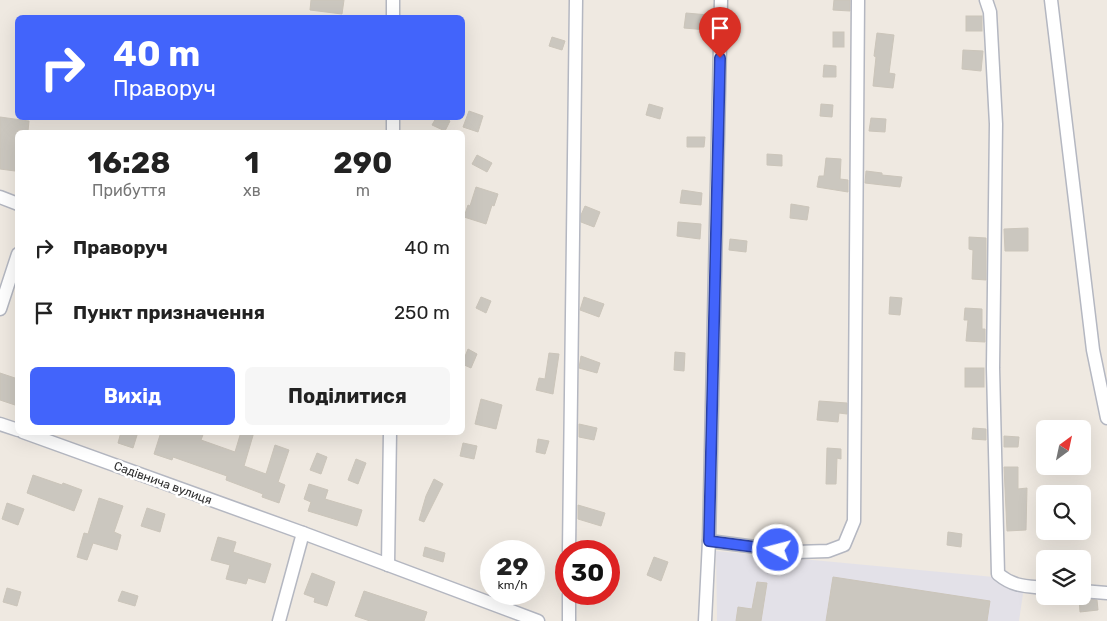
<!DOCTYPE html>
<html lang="uk">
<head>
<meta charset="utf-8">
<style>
	body { margin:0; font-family:Rubik,sans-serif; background:#f6f6f6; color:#222; height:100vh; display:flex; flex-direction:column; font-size:19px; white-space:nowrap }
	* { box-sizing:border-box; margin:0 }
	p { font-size:16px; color:#767676 }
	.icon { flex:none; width:28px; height:28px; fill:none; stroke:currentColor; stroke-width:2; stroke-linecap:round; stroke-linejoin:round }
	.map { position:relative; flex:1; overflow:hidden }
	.sheet { position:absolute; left:15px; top:130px; width:450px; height:305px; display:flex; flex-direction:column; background:#fff; border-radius:8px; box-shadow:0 5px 20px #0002 }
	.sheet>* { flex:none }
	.top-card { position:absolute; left:15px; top:15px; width:450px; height:105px; border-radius:8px; box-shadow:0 5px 20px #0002; background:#4264fb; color:#fff; overflow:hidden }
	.needle { width:32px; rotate:33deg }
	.tools { position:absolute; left:1036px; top:420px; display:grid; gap:10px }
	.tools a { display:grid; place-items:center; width:55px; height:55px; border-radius:8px; background:#fff; box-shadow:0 5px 20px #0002; font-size:25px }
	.speed { position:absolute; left:480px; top:540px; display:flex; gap:10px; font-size:25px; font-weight:700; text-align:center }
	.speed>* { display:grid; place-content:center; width:65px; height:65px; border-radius:50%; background:#fff; box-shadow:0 5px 20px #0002; line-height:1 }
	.speed small { font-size:12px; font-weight:400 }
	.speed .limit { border:8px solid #d22; background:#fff; color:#111 }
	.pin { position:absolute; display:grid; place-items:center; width:42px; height:42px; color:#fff; margin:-51px -21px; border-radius:50% 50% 50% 0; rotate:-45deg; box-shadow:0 0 5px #0007 }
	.pin .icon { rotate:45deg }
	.me { position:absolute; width:55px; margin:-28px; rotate:277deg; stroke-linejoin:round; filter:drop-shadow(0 0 4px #0008) }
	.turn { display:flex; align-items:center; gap:18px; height:105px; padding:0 15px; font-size:22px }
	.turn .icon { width:65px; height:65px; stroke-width:2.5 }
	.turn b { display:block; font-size:35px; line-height:42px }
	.eta { display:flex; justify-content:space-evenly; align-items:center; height:85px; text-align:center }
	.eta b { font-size:30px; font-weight:700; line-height:35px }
	.action { display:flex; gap:10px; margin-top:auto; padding:10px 15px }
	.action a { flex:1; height:58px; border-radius:8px; background:#4264fb; color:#fff; font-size:20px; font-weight:700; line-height:58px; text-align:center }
	.action a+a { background:#f6f6f6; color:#222 }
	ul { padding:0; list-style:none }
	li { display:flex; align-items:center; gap:15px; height:65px; padding:0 15px }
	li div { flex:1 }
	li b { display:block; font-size:19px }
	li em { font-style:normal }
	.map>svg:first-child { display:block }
</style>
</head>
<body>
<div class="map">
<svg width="1107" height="621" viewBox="0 0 1107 621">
	<rect width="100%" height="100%" fill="#efe9e1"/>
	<!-- industrial -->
	<polygon fill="#e3e1e8" points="716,551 1025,580 1019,621 717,621"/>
	<!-- building -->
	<g fill="#cbc7bf" stroke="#cbc5ba">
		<polygon points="311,0 344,0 342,14 310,10"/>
		<polygon points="834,0 850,0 850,11 833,10"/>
		<polygon points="686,13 709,15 707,30 684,28"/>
		<rect x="966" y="16" width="16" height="15"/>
		<rect x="833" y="32" width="11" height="15"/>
		<polygon points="877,33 894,35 889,73 895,74 893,88 873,86 876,57 874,56"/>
		<polygon points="552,37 565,41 562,50 549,46"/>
		<polygon points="963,50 983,51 981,71 962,69"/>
		<polygon points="824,65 836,66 836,77 823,77"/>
		<polygon points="649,104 663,108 660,119 646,115"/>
		<polygon points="821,104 833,105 832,117 820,116"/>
		<polygon points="469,111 483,116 478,132 463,127"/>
		<polygon points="0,117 29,121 28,131 18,130 18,149 15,171 0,169"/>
		<polygon points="436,118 444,118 450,121 445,131 432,125"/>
		<polygon points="871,118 886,119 885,132 869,131"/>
		<polygon points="687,137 705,137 704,147 687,147"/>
		<polygon points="767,154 782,155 782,166 767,165"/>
		<polygon points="477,155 492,163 487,172 472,164"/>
		<polygon points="826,158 841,159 840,179 848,180 848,192 817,187 819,176 824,176"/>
		<polygon points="866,171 882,173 882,175 902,177 900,187 865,183"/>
		<polygon points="476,187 498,194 494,206 492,205 486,224 464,217 468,205 470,206"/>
		<polygon points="682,190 702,193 701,205 680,203"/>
		<polygon points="791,204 809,207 807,220 790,218"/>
		<polygon points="585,206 600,212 594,227 581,222 581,215"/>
		<polygon points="678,222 701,224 700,239 677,236"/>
		<polygon points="1028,228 1028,251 1005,251 1004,229"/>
		<polygon points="969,237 986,238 986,280 972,279 973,250 969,249"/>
		<polygon points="730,239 747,241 746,252 729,250"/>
		<polygon points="481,297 491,301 486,313 476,308"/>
		<polygon points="584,297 604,304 599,317 580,310"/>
		<polygon points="890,297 902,298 900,315 889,314"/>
		<polygon points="965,308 982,309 982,329 985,329 985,342 966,341 968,320 964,320"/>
		<polygon points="468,349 477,354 471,368 462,364"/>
		<polygon points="675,352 685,353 684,371 674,370"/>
		<polygon points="549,353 559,354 553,394 536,390 539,378 545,379"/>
		<polygon points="581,356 600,363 597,373 579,368"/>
		<rect x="965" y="368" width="19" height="19"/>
		<polygon points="0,373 18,379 18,406 0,400"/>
		<polygon points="481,399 502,405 496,429 475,424"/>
		<polygon points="819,401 847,403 847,414 839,413 838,422 817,420"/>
		<polygon points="579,424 597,428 594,440 579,437"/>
		<polygon points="973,428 986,429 986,440 972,439"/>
		<polygon points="121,432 138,432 133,448 118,443"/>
		<polygon points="161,432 204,432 201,440 235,452 241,432 254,432 244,466 266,474 275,445 289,450 278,482 285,485 279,503 262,497 263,494 226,480 227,476 173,457 172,460 154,454"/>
		<polygon points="1004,436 1019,437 1018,447 1004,447"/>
		<polygon points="538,439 549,441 545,454 536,452"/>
		<polygon points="463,443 477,446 474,459 460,456"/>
		<polygon points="827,448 841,449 841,459 837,458 836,484 826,484"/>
		<polygon points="317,453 327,457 321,474 310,470"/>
		<polygon points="356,459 366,463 358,484 348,480"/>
		<polygon points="1004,467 1018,467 1018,489 1027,488 1026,530 1007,531"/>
		<polygon points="33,475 62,485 63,483 82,490 74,511 27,493"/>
		<polygon points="434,479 443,484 424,522 419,520 426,496"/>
		<polygon points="309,484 328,490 325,499 362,510 357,526 308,511 311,502 304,499"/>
		<polygon points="99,498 123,506 114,532 121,535 117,550 93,543 87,560 77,557 84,533 88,534"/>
		<polygon points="7,503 24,509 18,525 2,519"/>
		<polygon points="578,505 605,513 601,526 578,519"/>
		<polygon points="147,508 165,514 160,532 141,526"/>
		<polygon points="948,532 962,534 961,547 947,545"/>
		<polygon points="218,537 236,542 233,552 271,564 265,583 248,578 246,584 226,579 230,565 211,560"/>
		<polygon points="425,547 445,553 443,562 423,556"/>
		<polygon points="654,557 668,562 661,581 647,575"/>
		<polygon points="312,573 335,582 327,606 314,602 315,598 304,594"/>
		<polygon points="833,577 990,601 987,621 826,621"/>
		<polygon points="757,582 767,583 761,621 736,621 738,607 752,609"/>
		<polygon points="7,588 21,592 17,606 3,602"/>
		<polygon points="122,591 138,596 135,606 118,601"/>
		<polygon points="364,591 427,612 424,621 370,621 355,616"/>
		<polygon points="1079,598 1097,600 1098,610 1080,612"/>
	</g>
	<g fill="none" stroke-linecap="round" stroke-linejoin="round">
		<defs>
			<g id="minor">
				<path d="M986,0L990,12L996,124L993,368L998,574C1014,587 1025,586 1045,588"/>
				<polyline points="1051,0 1093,350 1107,418"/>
				<polyline points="393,18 393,0"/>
				<polyline points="393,132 393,118"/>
				<polyline points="0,197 18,204"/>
				<polyline points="0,309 18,254"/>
				<polyline points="0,424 18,430"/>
				<polyline points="23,432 303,533 538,621"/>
				<polyline points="709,541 795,552 828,551 844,545 854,521 858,0"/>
				<polyline points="569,551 576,0"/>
				<polyline points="388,565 390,432"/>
				<polyline points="1082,591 1107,593"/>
				<polyline points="279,621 303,533"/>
				<polyline points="569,621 569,594"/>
				<polyline points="705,621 709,541 721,0"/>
			</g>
		</defs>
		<!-- minor casing -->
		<use href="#minor" stroke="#b4b7c1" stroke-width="15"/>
		<!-- minor -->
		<use href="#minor" stroke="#fff" stroke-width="12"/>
	</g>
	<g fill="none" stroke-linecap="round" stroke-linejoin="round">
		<defs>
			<polyline id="route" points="720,58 709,541 778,550"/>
		</defs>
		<!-- route casing -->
		<use href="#route" stroke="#2b41a3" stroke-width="12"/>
		<!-- route -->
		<use href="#route" stroke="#4264fb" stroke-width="9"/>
	</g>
	<g text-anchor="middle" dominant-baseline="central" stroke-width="5" stroke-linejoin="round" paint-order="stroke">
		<!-- street labels -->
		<g font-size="12" fill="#2e2e2e" stroke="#fff">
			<text transform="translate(163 483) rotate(20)">Садівнича вулиця</text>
		</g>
	</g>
</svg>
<div class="tools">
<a><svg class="needle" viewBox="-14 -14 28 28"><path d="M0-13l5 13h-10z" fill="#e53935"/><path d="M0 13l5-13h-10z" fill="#767676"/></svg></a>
<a><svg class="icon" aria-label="search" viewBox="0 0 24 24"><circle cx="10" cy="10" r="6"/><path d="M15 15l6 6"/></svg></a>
<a><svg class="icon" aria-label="layers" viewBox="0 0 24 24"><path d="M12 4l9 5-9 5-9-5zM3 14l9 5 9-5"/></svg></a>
</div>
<div class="speed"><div>29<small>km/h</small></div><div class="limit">30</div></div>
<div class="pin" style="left:720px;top:58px;background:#d93025"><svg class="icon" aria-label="arrive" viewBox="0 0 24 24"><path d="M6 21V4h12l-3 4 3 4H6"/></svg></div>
<svg class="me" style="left:778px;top:550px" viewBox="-20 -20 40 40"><circle r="17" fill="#4264fb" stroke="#fff" stroke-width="3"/><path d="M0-11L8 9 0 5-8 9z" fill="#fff"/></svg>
<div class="top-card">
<div class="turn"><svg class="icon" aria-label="right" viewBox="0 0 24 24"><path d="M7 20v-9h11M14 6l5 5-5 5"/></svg><div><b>40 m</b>Праворуч</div></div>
</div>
<section class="sheet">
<div class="eta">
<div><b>16:28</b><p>Прибуття</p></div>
<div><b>1</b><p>хв</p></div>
<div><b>290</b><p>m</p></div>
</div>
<ul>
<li><svg class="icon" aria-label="right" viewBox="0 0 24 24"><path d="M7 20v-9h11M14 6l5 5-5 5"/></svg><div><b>Праворуч</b></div><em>40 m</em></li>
<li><svg class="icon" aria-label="arrive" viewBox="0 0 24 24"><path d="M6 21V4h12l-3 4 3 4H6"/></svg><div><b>Пункт призначення</b></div><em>250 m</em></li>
</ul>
<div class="action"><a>Вихід</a><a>Поділитися</a></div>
</section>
</div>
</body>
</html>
